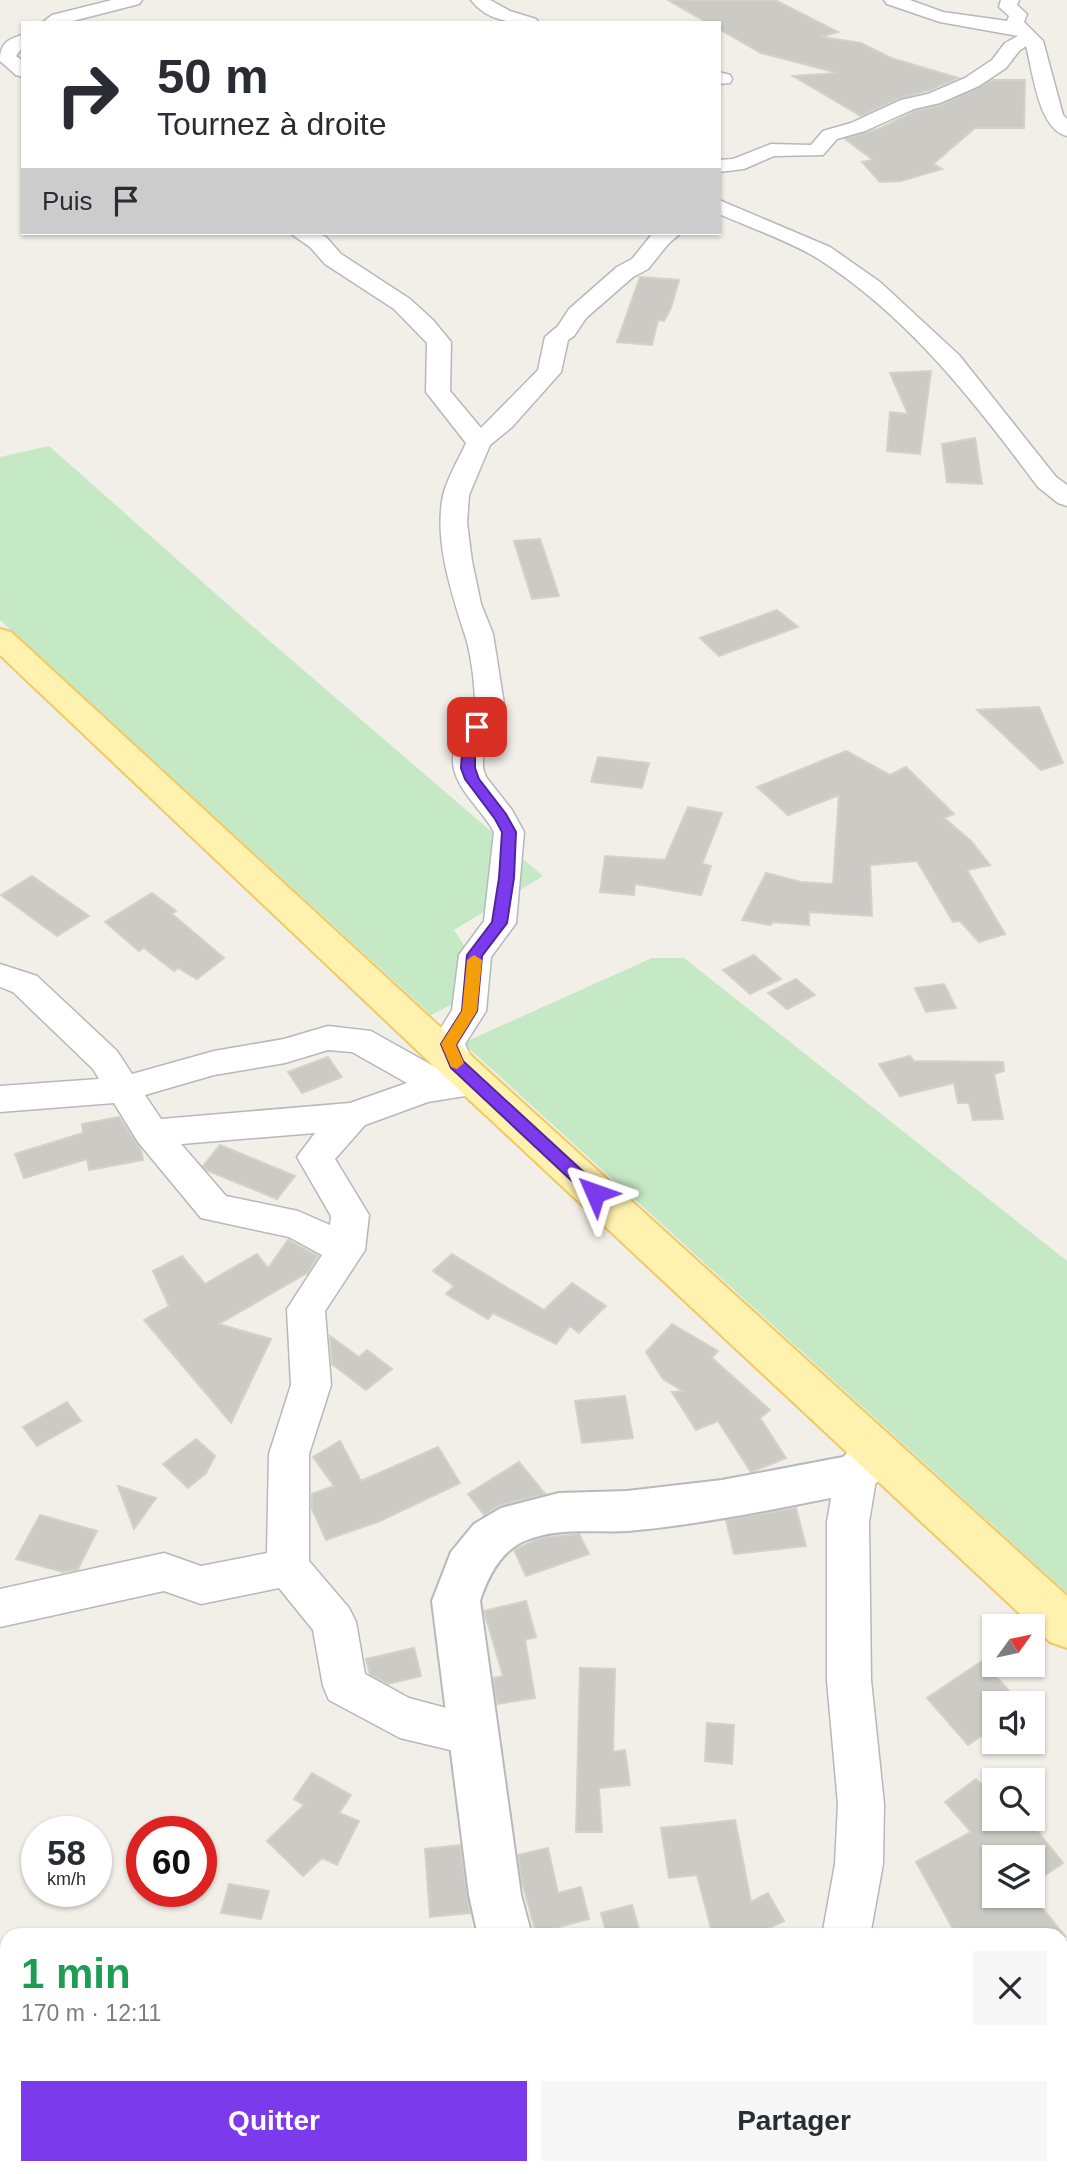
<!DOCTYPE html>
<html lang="fr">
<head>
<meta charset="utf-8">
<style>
	body { margin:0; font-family:Helvetica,sans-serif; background:#f7f7f7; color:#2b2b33; height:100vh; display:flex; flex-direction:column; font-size:26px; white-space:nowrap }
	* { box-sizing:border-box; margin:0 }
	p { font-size:23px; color:#7c7c81 }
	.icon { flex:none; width:38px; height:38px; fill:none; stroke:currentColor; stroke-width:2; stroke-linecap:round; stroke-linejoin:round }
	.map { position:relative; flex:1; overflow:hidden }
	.side { position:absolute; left:0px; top:1928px; width:1068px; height:247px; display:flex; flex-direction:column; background:#fff; border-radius:21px 21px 0 0; box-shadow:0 2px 5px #0004 }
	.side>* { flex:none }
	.banner { position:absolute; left:21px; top:21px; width:700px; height:214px; border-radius:0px; box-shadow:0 2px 5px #0004; background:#fff; color:#2b2b33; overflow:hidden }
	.needle { width:46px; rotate:57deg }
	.fabs { position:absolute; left:982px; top:1614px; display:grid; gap:14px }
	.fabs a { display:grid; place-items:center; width:63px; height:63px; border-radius:0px; background:#fff; box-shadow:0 2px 5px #0004; font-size:35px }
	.speed { position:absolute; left:21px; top:1816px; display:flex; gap:14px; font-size:35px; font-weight:700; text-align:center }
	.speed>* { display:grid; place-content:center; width:91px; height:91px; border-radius:50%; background:#fff; box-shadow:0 2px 5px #0004; line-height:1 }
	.speed small { font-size:18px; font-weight:400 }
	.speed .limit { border:10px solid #d22; background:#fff; color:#111 }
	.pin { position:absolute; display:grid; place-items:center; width:60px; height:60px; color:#fff; margin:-30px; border-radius:14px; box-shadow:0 4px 10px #0006 }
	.me { position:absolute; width:77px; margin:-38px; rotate:313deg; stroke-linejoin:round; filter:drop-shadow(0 0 5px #0008) }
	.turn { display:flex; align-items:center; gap:24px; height:147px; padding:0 21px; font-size:32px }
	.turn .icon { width:91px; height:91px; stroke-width:2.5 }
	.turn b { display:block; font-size:49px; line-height:60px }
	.then { display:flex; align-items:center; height:66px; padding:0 21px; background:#0003; gap:14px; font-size:26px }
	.round { display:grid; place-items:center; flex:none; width:74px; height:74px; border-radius:0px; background:#f7f7f7 }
	.overview { display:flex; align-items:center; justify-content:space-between; height:119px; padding:0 21px }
	h1 { font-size:42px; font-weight:700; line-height:52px; color:#1e9e55 }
	.cta { display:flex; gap:14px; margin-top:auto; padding:14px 21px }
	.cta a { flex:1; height:80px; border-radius:0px; background:#7c3aed; color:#fff; font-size:28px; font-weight:700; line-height:80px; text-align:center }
	.cta a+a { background:#f7f7f7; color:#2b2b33 }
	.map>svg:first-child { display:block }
</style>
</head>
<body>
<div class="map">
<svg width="1067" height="2174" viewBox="0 0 1067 2174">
	<rect width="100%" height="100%" fill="#f1efe8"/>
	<!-- green -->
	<g fill="#c5e8c5">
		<polygon points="49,446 251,625 543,876 454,930 490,985 431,1015 0,620 0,457"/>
		<polygon points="652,958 684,958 1067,1261 1067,1593 463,1043"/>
	</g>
	<!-- building -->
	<g fill="#cccac5" stroke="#d6d1c6" stroke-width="2">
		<polygon points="668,0 775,0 838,32 821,37 861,43 891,58 958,78 927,91 900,98 861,116 793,76 838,73 761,53 719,29 719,23 708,23"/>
		<polygon points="993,80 1025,80 1024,128 975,128 933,164 942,169 901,181 880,182 862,162 873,160 845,139 881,128 915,111 941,105"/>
		<polygon points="640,277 679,280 671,308 664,321 658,320 652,345 617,342"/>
		<polygon points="931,371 920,454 887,451 890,412 908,414 890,373"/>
		<polygon points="975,438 982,484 947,482 942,444"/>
		<polygon points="540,539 559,596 532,599 514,541"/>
		<polygon points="777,610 798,627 719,656 700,638"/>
		<polygon points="1039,707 1063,763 1041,770 977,710"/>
		<polygon points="846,751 890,775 906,767 954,814 944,818 971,841 990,865 967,870 1005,934 979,942 960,921 953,922 917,861 870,865 872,916 809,912 809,925 772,922 771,925 742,920 766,873 801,882 833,884 839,795 788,815 757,787"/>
		<polygon points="598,757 649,763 642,788 591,782"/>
		<polygon points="688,807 722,813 702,864 711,866 701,895 635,884 634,895 600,892 605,856 665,860"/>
		<polygon points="32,876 89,916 57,936 1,895"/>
		<polygon points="152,893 176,911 172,914 224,958 197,979 178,968 174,971 144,948 139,951 105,922"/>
		<polygon points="754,955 781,979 750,994 723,970"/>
		<polygon points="796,979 815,995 787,1009 768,993"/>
		<polygon points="944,984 956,1008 926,1012 915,988"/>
		<polygon points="910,1056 914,1061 1003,1062 1004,1071 994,1074 1003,1119 973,1120 969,1103 958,1103 954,1083 900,1096 879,1064"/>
		<polygon points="328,1057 342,1077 302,1093 288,1072"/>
		<polygon points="119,1117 141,1150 143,1160 89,1170 87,1159 24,1178 15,1154 83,1133 82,1124"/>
		<polygon points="220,1145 295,1176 277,1199 208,1171 203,1166"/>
		<polygon points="288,1240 318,1256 307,1273 219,1324 271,1339 231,1423 144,1320 169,1306 153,1271 182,1256 205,1284 257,1254 268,1268"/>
		<polygon points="452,1254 544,1310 572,1283 606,1306 579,1333 570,1326 556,1344 493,1313 488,1319 446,1294 454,1286 433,1271"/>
		<polygon points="672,1324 718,1351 712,1358 770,1410 760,1418 786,1458 751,1472 718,1421 696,1430 672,1392 683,1391 663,1379 646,1352"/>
		<polygon points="330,1336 359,1357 367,1350 392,1369 366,1390 332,1364"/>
		<polygon points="625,1396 633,1438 582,1443 575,1401"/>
		<polygon points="67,1402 81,1421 37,1446 23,1427"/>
		<polygon points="196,1439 215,1456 206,1473 188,1488 163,1464"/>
		<polygon points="340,1441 361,1481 438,1447 460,1483 380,1521 326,1540 312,1509 312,1494 334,1486 313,1457"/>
		<polygon points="519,1462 545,1494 500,1505 484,1515 468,1494"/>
		<polygon points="118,1486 156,1498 134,1529"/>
		<polygon points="796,1508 806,1546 734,1554 726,1520"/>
		<polygon points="40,1515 97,1531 78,1569 63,1572 16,1559"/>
		<polygon points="579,1534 589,1554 526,1576 514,1550 540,1538"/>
		<polygon points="526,1601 536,1637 525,1640 535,1698 497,1704 493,1678 503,1676 484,1611"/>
		<polygon points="414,1648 421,1676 388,1684 370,1674 366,1659"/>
		<polygon points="982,1661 1020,1703 994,1703 994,1727 968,1745 927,1698"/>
		<polygon points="580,1668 615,1669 613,1752 625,1750 630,1785 599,1788 602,1832 576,1832"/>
		<polygon points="707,1723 734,1725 732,1764 705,1761"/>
		<polygon points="312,1773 351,1795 339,1813 359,1821 337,1865 322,1858 303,1876 267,1841 304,1805 294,1799"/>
		<polygon points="976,1779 994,1798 994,1818 1027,1818 1063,1863 1032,1884 1032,1857 994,1857 994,1895 1032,1895 1065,1936 957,1936 916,1862 971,1832 945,1802"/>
		<polygon points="735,1820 751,1902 768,1893 784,1921 767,1929 735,1936 713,1936 697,1875 669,1878 661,1828"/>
		<polygon points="460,1845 470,1913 430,1917 425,1849"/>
		<polygon points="548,1848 558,1893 581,1887 589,1919 536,1933 522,1882 518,1855"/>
		<polygon points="229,1884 269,1891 261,1919 221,1913"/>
		<polygon points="632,1905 641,1936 607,1936 601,1913"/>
	</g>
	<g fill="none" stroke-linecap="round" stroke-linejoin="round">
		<defs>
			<g id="street">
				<polygon points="112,0 142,0 139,4 65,23 42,23 52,15"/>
				<path d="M471,0H490L510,11L536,19L539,23C513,23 488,22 471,0Z"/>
				<path d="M884,0H910L943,12L1007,21L1009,16L999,7L1001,0H1019L1017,5L1027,14L1024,22L1043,41L1063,115L1067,119V136C1038,129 1033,71 1026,46L1019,51L1006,68L979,86L940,103L914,109L865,131L837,139L823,155L774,156L744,169L719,172V160L733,159L771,144L811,145L823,131L851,123L901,100L928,94L965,78L992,60L1005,43L1018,36L940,22L887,4Z"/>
				<path d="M23,35V47L16,56L23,61V77L16,75L0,61C0,45 6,39 23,35Z"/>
				<polygon points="719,72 730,75 732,79 730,83 719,84"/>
				<path d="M719,200L830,247L880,282L959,355L1056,477L1067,485V506L1058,503L1038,487C974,401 908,316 817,258C787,240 751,228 719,214Z"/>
				<path d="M290,233H317L326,237L341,254L410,299L433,320L451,342L450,391L481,428L538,370L545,337L558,326L569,309L617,267L632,259L653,233H681L669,243L648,269L633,277L586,318L574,336L568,340L561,372L512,427L490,445L469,495L467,523L472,561L481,604L493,634L504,704L492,727L483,752V768L486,777L512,810L524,832L516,923L491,957L486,1011L465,1044L474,1064L469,1073L458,1076L465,1078L470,1087L465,1096L428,1102L365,1125L335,1159L369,1215L365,1250L325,1311L331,1385L309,1454V1561L349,1608L356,1622L365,1674L409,1698L491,1720L498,1735L491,1750L475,1756L400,1738L329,1700L323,1686L313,1630L279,1588L201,1604L164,1591L0,1627V1589L164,1553L201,1566L267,1553L269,1454L291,1385L287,1309L322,1255L289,1237L201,1218L138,1142L114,1103L0,1112V1086L99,1079L93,1069L13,992L0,987V964L37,976L117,1051L132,1074L214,1051L284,1039L328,1026L371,1031L444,1072L431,1044L452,1010L459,955L484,921L494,832C483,811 459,792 454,769C447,741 476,717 475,700C474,679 471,652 464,632C451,591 434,540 443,496C447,478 459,459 466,443L426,392L427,343L394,309L325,264L310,247ZM328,1050L352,1052L407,1083L350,1103L161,1119L145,1095L214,1075L285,1063ZM315,1133L297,1157L331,1216L330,1225L298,1211L226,1196L181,1144Z"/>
				<polygon points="856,1457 871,1462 877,1474 869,1522 871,1680 884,1804 883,1864 870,1936 822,1936 835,1864 838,1804 827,1680 827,1522 835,1474 841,1462"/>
				<polygon points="1060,2147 1067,2153 1067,2174 1023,2174 1021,2168 1060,2168"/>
				<polygon points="787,2168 851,2168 849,2174 785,2174"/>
			</g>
			<g id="secondary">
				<path d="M878,1434L894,1440L900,1453C891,1473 877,1486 856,1493C780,1508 705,1524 628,1531C596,1533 558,1527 527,1540C501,1550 488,1576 480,1601L521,1895L532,1936H478L469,1895L432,1601L451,1552L474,1524L501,1508L559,1493L627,1491L722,1480L843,1457L862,1440Z"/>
				<polygon points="537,2168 595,2168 596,2174 538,2174"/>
			</g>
			<polygon id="primary" points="0,629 11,632 488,1071 1067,1596 1067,1648 1050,1642 460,1091 0,655"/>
		</defs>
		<!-- street casing -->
		<use href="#street" stroke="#b5b8bc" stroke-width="3"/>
		<!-- secondary casing -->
		<use href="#secondary" stroke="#b6babf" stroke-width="4"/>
		<!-- primary casing -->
		<use href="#primary" stroke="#f2c960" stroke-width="4"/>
		<!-- street -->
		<use href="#street" fill="#fff" fill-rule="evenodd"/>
		<!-- secondary -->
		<use href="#secondary" fill="#fff" fill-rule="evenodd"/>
		<!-- primary -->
		<use href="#primary" fill="#fff2af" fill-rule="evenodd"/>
	</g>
	<!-- route -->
	<polygon fill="#7c3aed" stroke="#51269a" stroke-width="2" points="477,723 483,727 475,752 475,768 479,779 506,814 516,832 514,878 507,923 482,956 477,1011 456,1045 463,1061 601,1188 604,1193 601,1197 589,1197 451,1068 441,1044 462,1011 467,955 492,922 499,878 502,832 495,819 465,779 461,768 462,752 470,727"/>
	<!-- slow -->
	<polygon fill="#f59e0b" points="474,955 482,960 477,1011 456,1045 464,1063 457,1069 451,1067 441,1044 462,1011 467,960"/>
</svg>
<div class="fabs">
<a><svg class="needle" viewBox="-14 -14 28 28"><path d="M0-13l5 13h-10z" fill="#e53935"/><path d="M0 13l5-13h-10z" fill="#7c7c81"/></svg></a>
<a><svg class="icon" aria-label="sound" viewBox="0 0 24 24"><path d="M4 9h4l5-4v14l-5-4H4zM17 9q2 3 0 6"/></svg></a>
<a><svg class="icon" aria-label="search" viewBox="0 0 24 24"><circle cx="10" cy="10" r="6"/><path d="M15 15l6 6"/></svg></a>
<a><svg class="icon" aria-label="layers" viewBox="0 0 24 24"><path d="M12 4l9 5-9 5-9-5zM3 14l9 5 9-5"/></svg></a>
</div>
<div class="speed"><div>58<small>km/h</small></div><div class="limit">60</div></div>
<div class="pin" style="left:477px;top:727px;background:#d93025"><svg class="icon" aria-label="arrive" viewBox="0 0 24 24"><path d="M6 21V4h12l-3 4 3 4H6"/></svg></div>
<svg class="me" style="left:595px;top:1193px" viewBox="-20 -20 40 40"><path d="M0-17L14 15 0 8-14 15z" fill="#7c3aed" stroke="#fff" stroke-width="4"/></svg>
<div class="banner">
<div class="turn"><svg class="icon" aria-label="right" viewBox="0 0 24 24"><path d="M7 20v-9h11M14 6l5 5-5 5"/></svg><div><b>50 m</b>Tournez à droite</div></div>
<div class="then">Puis<svg class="icon" aria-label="arrive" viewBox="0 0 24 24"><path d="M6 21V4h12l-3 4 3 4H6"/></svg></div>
</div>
<section class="side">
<div class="overview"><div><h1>1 min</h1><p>170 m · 12:11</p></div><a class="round"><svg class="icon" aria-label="close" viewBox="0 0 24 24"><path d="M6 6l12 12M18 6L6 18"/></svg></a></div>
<div class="cta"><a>Quitter</a><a>Partager</a></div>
</section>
</div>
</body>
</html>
